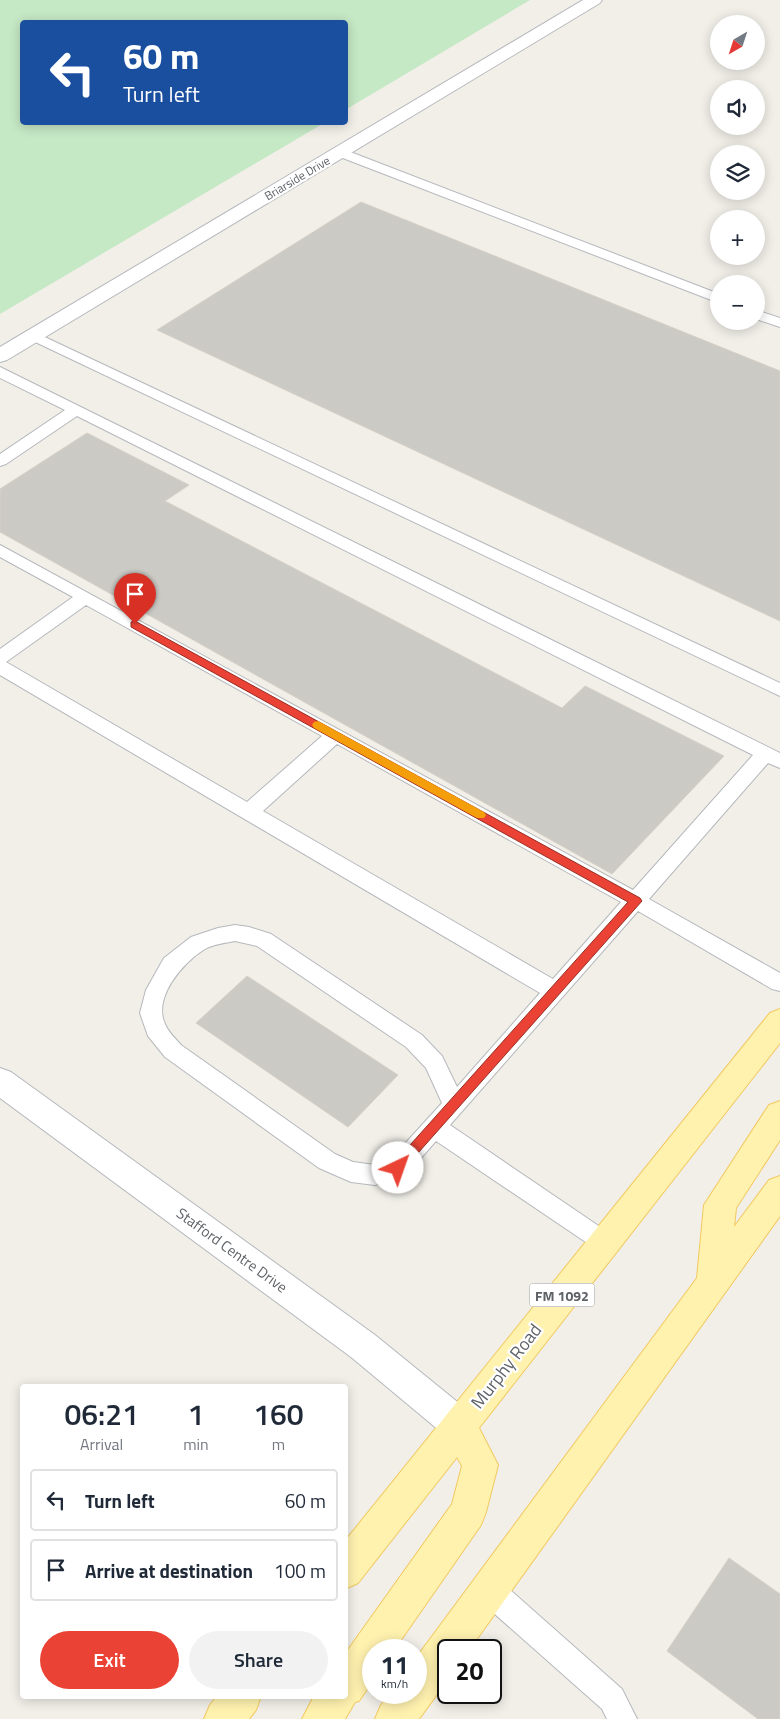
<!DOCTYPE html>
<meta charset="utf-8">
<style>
body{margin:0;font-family:"Titillium Web",sans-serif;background:#f2f2f3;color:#1f2937;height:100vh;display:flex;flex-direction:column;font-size:19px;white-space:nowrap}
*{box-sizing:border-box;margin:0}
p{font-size:16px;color:#747a83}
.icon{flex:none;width:28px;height:28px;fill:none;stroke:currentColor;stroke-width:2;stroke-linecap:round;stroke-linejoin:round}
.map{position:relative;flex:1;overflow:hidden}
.drawer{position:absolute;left:20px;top:1384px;width:328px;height:315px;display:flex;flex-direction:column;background:#fff;border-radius:5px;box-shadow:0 2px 12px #0003}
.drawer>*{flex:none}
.top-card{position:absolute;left:20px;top:20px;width:328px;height:105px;border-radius:5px;box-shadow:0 2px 12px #0003;background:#1a4fa0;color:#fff;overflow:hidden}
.needle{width:32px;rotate:219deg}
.fabs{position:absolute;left:710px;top:15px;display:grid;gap:10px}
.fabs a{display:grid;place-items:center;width:55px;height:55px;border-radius:50%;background:#fff;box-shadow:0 2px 12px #0003;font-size:25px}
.speed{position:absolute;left:362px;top:1639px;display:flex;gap:10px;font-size:25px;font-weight:700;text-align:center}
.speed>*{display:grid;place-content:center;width:65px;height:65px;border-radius:50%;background:#fff;box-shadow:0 2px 12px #0003;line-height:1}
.speed small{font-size:12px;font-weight:400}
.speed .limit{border:2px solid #111;border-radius:8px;background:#fff;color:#111}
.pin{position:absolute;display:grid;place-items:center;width:42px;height:42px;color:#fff;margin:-51px -21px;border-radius:50% 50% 50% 0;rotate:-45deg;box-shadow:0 0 5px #0007}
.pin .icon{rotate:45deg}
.me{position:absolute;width:55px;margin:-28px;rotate:42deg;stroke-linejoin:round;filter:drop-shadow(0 0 4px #0008)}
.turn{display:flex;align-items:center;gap:18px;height:105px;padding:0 20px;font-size:22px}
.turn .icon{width:65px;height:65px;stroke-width:2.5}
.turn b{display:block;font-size:35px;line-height:42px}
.eta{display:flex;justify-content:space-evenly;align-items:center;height:85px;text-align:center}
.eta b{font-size:30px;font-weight:600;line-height:35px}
.action{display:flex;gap:10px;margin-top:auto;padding:10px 20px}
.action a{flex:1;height:58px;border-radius:30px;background:#ea4335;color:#fff;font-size:20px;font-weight:600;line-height:58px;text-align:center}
.action a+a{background:#f2f2f3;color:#1f2937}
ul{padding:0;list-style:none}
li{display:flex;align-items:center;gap:15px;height:62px;margin:0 10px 8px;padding:0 10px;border:2px solid #e0e1e3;border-radius:5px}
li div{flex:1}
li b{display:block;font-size:19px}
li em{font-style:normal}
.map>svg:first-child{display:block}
.green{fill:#c5e8c5}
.building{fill:#cccac5;stroke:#d6d1c6}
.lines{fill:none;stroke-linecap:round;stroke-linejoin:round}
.service-casing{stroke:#b5b8bc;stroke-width:2}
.minor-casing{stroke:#b5b8bc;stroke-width:2}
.primary-casing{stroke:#f2c960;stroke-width:2}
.service{fill:#fff;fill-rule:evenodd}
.minor{fill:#fff;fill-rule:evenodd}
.primary{fill:#fff2af;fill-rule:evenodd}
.route{fill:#ea4335;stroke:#982c22}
.slow{fill:#f59e0b}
.labels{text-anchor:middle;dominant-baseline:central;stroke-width:4.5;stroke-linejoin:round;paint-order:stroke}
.far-street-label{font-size:12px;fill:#5f6368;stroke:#fff}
.shield{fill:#fff;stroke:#8f9295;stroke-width:1}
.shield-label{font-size:14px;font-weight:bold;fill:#5f6368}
.street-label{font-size:15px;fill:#5f6368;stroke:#fff}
.near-street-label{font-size:18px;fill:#5f6368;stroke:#fff}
</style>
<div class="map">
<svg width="780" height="1719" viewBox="0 0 780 1719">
<rect width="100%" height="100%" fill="#f1efe8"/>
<path class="green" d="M 0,0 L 530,0 L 345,110 L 345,22 L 22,22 L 22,122 L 324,123 L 0,314 Z"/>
<path class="building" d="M 361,202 L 780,371 L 780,621 L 157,330 Z
M 87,433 L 189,485 L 165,501 L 562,708 L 585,686 L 724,756 L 612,874 L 0,532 L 0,489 Z
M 247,976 L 398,1075 L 348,1127 L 196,1023 Z
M 729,1558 L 780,1594 L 780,1719 L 758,1719 L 667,1651 Z"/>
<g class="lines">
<g class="service-casing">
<path id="service" d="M 340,148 L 719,294 L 719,303 L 335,155 L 333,152 L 335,149 Z
M 756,310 L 780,318 L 780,327 L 756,319 Z
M 34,332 L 780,683 L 780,696 L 29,339 L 27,336 L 29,333 Z
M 0,367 L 780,753 L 780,768 L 768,763 L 649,899 L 780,973 L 780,991 L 772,989 L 638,911 L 450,1125 L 612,1235 L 616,1242 L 612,1249 L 604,1252 L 596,1249 L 436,1141 L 406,1175 L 375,1185 L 351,1182 L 319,1168 L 165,1057 L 148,1036 L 140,1013 L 146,990 L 164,958 L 191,937 L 218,928 L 235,925 L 249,927 L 271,934 L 422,1035 L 442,1056 L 457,1087 L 540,993 L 0,675 L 0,649 L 73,597 L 0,557 L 0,545 L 633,890 L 753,755 L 77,416 L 6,464 L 0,466 L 0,454 L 65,410 L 0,378 ZM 86,605 L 322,736 L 247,802 L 6,662 ZM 337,744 L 621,902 L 553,979 L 263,811 ZM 235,941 L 257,946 L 406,1047 L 426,1068 L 442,1103 L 390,1160 L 375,1165 L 353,1162 L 335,1154 L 181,1045 C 176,1039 169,1033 166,1026 C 151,999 183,962 205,949 C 214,944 225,943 235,941 Z
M 490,1577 L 500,1581 L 622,1689 L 637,1719 L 607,1719 L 602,1709 L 480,1601 L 476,1591 L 480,1581 Z"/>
</g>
<g class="minor-casing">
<path id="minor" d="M 583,0 L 602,0 L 600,3 L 7,360 L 0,362 L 0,347 Z
M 0,1068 L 11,1072 L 375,1335 L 471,1413 L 477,1425 L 471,1437 L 459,1442 L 447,1437 L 351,1357 L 0,1098 Z"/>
</g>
<g class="primary-casing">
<path id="primary" d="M 780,1009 L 780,1043 L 479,1428 L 498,1465 L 486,1512 L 481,1525 L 394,1650 L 374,1650 L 374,1679 L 359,1701 L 355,1702 L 345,1719 L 302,1719 L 314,1696 L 345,1696 L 345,1654 L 452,1504 L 462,1466 L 457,1457 L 358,1583 L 345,1589 L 345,1541 L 770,1013 Z
M 780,1101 L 780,1140 L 736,1208 L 734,1227 L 769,1180 L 780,1176 L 780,1216 L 469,1650 L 449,1650 L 449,1678 L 419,1719 L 375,1719 L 381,1705 L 391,1692 L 416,1692 L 416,1658 L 697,1278 L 704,1205 L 769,1105 Z
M 217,1696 L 261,1696 L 256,1710 L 249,1719 L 204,1719 L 210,1705 Z"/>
</g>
<use href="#service" class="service"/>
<use href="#minor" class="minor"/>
<use href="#primary" class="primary"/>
</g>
<path class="route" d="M 135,621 L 640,898 L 642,901 L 402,1171 L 398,1173 L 393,1171 L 391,1168 L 393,1164 L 628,902 L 131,627 L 131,622 Z"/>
<path class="slow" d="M 318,721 L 484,812 L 486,815 L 484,818 L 477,818 L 314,728 L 312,725 L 314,722 Z"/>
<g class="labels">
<g class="far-street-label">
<text transform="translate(297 178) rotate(-31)">Briarside Drive</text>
</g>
<rect class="shield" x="529.5" y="1283.5" width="65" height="23" rx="4"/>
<g class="shield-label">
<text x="562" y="1295">FM 1092</text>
</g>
<g class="street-label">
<text transform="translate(232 1250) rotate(36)">Stafford Centre Drive</text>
</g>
<g class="near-street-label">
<text transform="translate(506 1366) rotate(-52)">Murphy Road</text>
</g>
</g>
</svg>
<div class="fabs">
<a><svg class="needle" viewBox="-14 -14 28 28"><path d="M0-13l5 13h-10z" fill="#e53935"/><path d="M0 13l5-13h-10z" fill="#747a83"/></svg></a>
<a><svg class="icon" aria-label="sound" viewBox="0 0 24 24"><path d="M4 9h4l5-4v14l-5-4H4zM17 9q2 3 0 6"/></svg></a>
<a><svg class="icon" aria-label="layers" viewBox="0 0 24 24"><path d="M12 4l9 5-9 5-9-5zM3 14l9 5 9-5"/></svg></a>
<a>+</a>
<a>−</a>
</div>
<div class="speed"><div>11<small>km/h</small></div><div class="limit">20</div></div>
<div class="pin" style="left:135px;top:624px;background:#d93025"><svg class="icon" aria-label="arrive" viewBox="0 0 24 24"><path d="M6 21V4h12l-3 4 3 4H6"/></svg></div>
<svg class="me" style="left:398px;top:1168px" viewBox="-20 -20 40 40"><circle r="19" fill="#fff"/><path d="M0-13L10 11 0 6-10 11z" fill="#ea4335"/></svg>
<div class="top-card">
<div class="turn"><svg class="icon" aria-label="left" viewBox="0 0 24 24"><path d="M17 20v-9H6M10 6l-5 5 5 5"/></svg><div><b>60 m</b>Turn left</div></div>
</div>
<section class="drawer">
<div class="eta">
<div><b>06:21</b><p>Arrival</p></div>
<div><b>1</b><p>min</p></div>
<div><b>160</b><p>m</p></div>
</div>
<ul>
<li><svg class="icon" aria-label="left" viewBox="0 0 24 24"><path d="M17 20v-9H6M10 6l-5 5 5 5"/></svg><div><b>Turn left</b></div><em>60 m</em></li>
<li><svg class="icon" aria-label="arrive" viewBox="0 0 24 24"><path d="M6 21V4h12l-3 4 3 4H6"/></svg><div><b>Arrive at destination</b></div><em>100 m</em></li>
</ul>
<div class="action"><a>Exit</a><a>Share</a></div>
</section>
</div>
